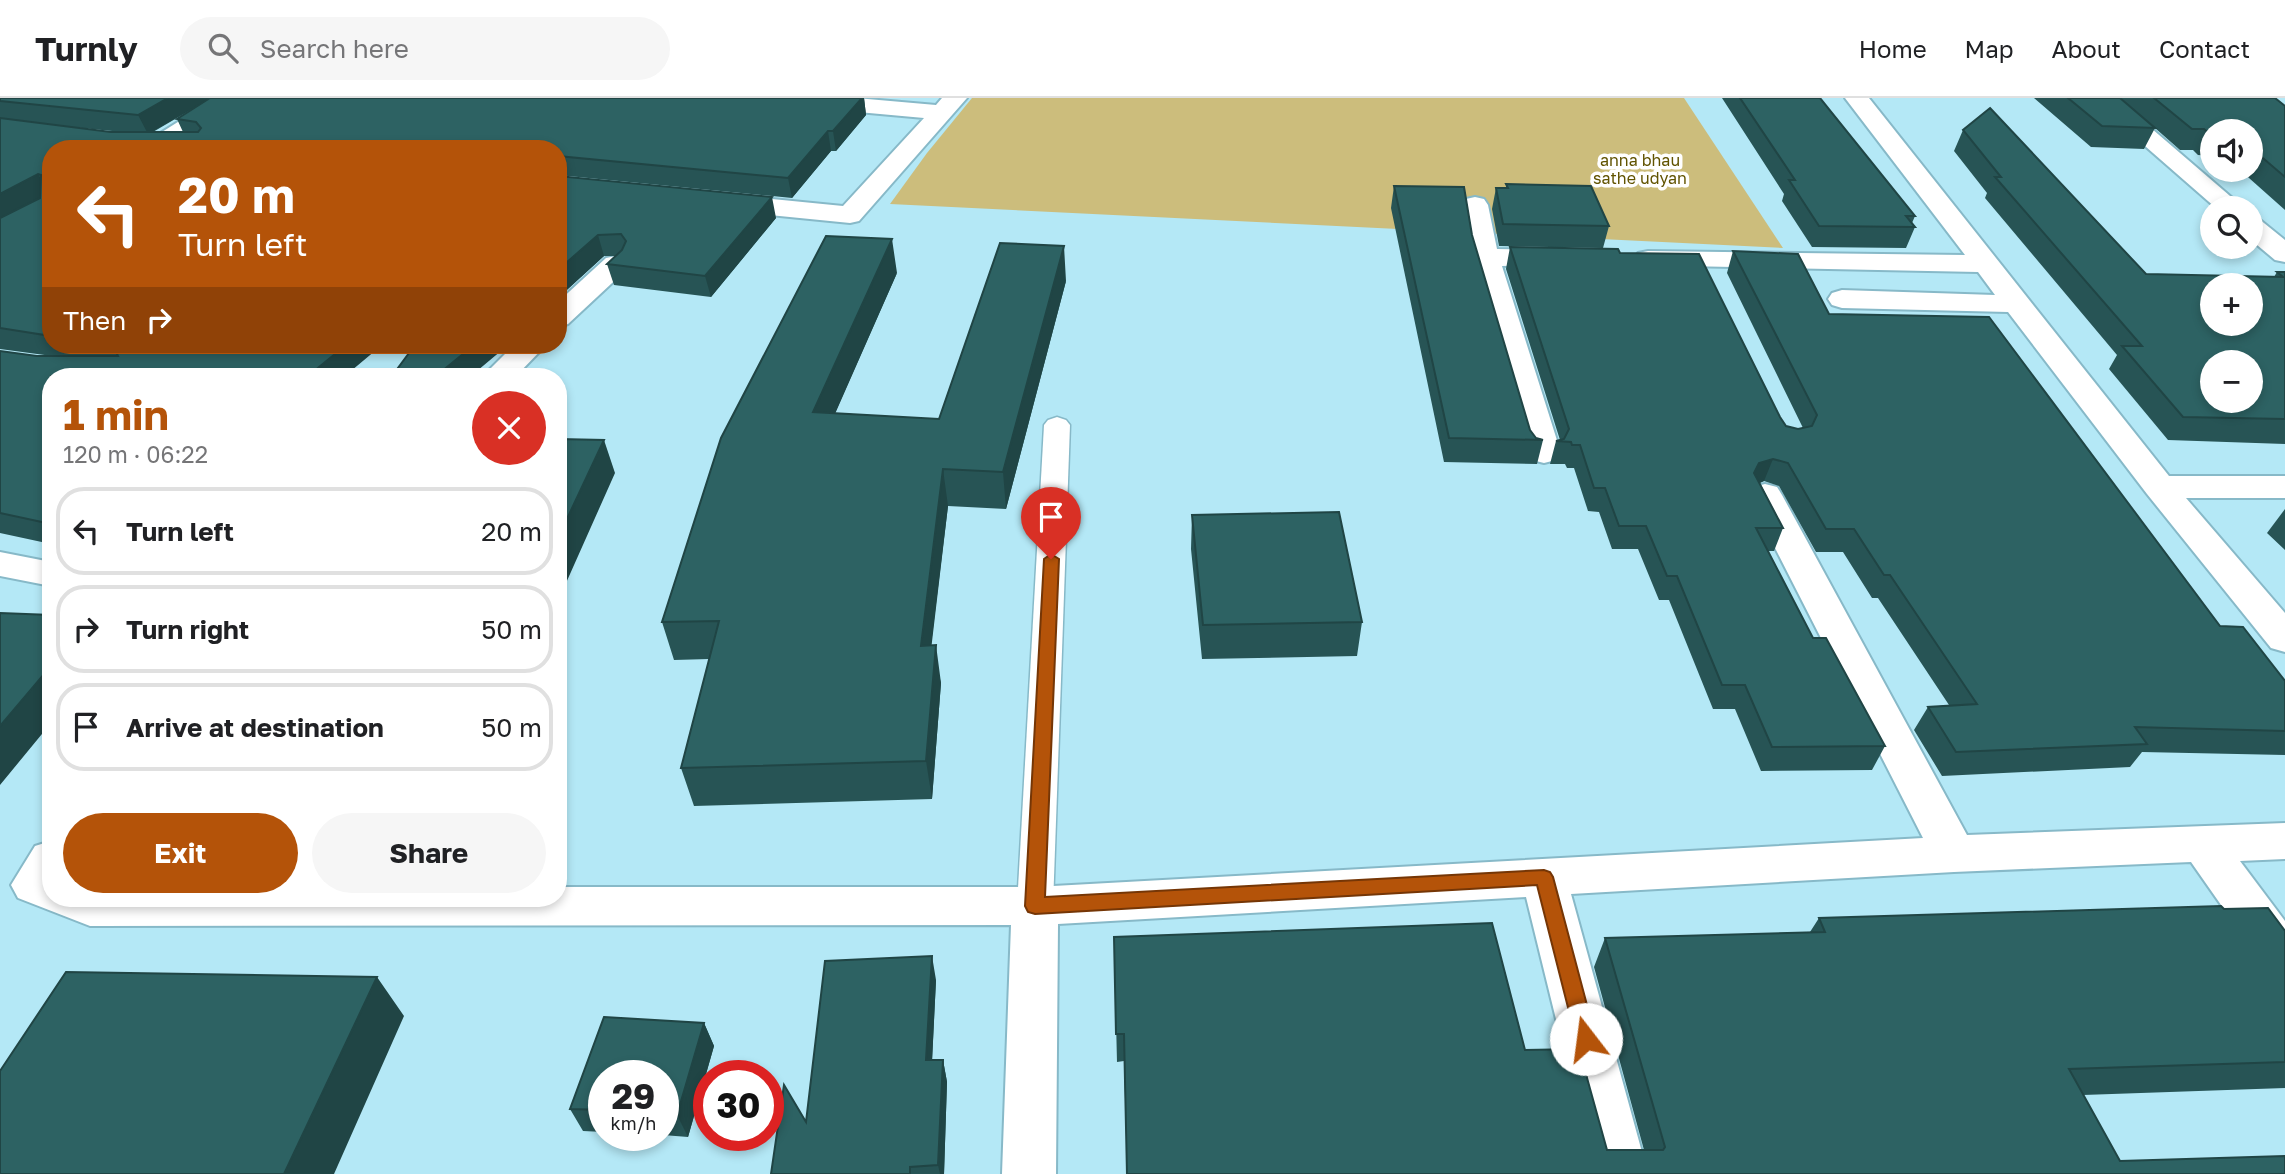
<!DOCTYPE html>
<meta charset="utf-8">
<style>
body{margin:0;font-family:"Golos Text",sans-serif;background:#f6f6f6;color:#202124;height:100vh;display:flex;flex-direction:column;font-size:26px;white-space:nowrap}
*{box-sizing:border-box;margin:0}
p{font-size:23px;color:#757577}
.icon{flex:none;width:38px;height:38px;fill:none;stroke:currentColor;stroke-width:2;stroke-linecap:round;stroke-linejoin:round}
.map{position:relative;flex:1;overflow:hidden}
.details{position:absolute;left:42px;top:270px;width:525px;height:539px;display:flex;flex-direction:column;background:#fff;border-radius:28px;box-shadow:0 4px 10px #0003}
.details>*{flex:none}
.banner{position:absolute;left:42px;top:42px;width:525px;height:214px;border-radius:28px;box-shadow:0 4px 10px #0003;background:#b45309;color:#fff;overflow:hidden}
.tools{position:absolute;left:2200px;top:21px;display:grid;gap:14px}
.tools a{display:grid;place-items:center;width:63px;height:63px;border-radius:50%;background:#fff;box-shadow:0 4px 10px #0003;font-size:35px}
.speed{position:absolute;left:588px;top:962px;display:flex;gap:14px;font-size:35px;font-weight:700;text-align:center}
.speed>*{display:grid;place-content:center;width:91px;height:91px;border-radius:50%;background:#fff;box-shadow:0 4px 10px #0003;line-height:1}
.speed small{font-size:18px;font-weight:400}
.speed .limit{border:10px solid #d22;background:#fff;color:#111}
.pin{position:absolute;display:grid;place-items:center;width:60px;height:60px;color:#fff;margin:-72px -30px;border-radius:50% 50% 50% 0;rotate:-45deg;box-shadow:0 0 7px #0007}
.pin .icon{rotate:45deg}
.me{position:absolute;width:77px;margin:-38px;rotate:345deg;stroke-linejoin:round;filter:drop-shadow(0 0 5px #0008)}
.turn{display:flex;align-items:center;gap:24px;height:147px;padding:0 21px;font-size:32px}
.turn .icon{width:91px;height:91px;stroke-width:2.5}
.turn b{display:block;font-size:49px;line-height:60px}
.then{display:flex;align-items:center;height:66px;padding:0 21px;background:#0003;gap:14px;font-size:26px}
.round{display:grid;place-items:center;flex:none;width:74px;height:74px;border-radius:37px;background:#f6f6f6}
.overview{display:flex;align-items:center;justify-content:space-between;height:119px;padding:0 21px}
h1{font-size:42px;font-weight:700;line-height:52px;color:#b45309}
.button{display:flex;gap:14px;margin-top:auto;padding:14px 21px}
.button a{flex:1;height:80px;border-radius:42px;background:#b45309;color:#fff;font-size:28px;font-weight:700;line-height:80px;text-align:center}
.button a+a{background:#f6f6f6;color:#202124}
ul{padding:0;list-style:none}
li{display:flex;align-items:center;gap:21px;height:88px;margin:0 14px 10px;padding:0 7px;border:4px solid #e0e0e0;border-radius:28px}
li div{flex:1}
li b{display:block;font-size:26px}
li em{font-style:normal}
header{display:flex;align-items:center;gap:42px;box-sizing:border-box;height:98px;padding:0 35px;background:#fff;border-bottom:2px solid #e0e0e0}
header strong{font-size:33px}
nav{display:flex;gap:38px;margin-inline-start:auto;font-size:24px}
.search{width:490px;height:63px;background:#f6f6f6;display:flex;align-items:center;gap:18px;box-sizing:border-box;padding:0 24px;border-radius:38px;color:#757577;font-size:26px}
.map>svg:first-child{display:block}
.green{fill:#ccbd7c}
.lines{fill:none;stroke-linecap:round;stroke-linejoin:round}
.service-casing{stroke:#87b9c8;stroke-width:3}
.minor-casing{stroke:#87b9c8;stroke-width:4}
.service{fill:#fff;fill-rule:evenodd}
.minor{fill:#fff;fill-rule:evenodd}
.wall{fill:#275455;fill-rule:evenodd}
.shaded-wall{fill:#204545}
.building{fill:#2d6263;stroke:#204545;stroke-width:2;fill-rule:evenodd}
.route{fill:#b45309;stroke:#753606;stroke-width:2}
.labels{text-anchor:middle;dominant-baseline:central;stroke-width:7;stroke-linejoin:round;paint-order:stroke}
.far-park-label{font-size:16px;fill:#615300;stroke:#fff}
</style>
<header>
<strong>Turnly</strong>
<div class="search"><svg class="icon" aria-label="search" viewBox="0 0 24 24"><circle cx="10" cy="10" r="6"/><path d="M15 15l6 6"/></svg>Search here</div>
<nav><a>Home</a><a>Map</a><a>About</a><a>Contact</a></nav>
</header>
<div class="map">
<svg width="2285" height="1076" viewBox="0 0 2285 1076">
<rect width="100%" height="100%" fill="#b4e8f6"/>
<path class="green" d="M 972,0 L 1684,0 L 1783,150 L 890,106 L 927,55 Z"/>
<g class="lines">
<g class="service-casing">
<path id="service" d="M 1057,319 L 1066,322 L 1070,327 L 1053,808 L 1048,819 L 1035,823 L 1022,819 L 1017,808 L 1044,327 L 1048,322 Z"/>
</g>
<g class="minor-casing">
<path id="minor" d="M 216,0 L 245,0 L 165,51 L 135,51 Z
M 769,0 L 856,0 L 936,7 L 942,0 L 967,0 L 859,123 L 850,125 L 720,112 L 711,110 L 707,104 L 711,98 L 720,96 L 843,108 L 924,20 L 781,7 L 773,5 Z
M 1845,0 L 1869,0 L 2169,378 L 2285,378 L 2285,400 L 2186,400 L 2285,515 L 2285,554 L 2271,550 L 2147,396 L 2008,214 L 1842,210 L 1832,207 L 1828,201 L 1832,195 L 1842,192 L 1995,197 L 1978,174 L 1638,167 L 1634,161 L 1638,155 L 1648,153 L 1965,157 Z
M 2090,0 L 2116,0 L 2244,110 L 2216,110 Z
M 1475,99 L 1484,101 L 1488,107 L 1497,151 L 1560,152 L 1570,154 L 1574,160 L 1570,166 L 1502,168 L 1561,355 L 1556,362 L 1544,365 L 1532,362 L 1527,355 L 1471,159 L 1462,107 L 1466,101 Z
M 2250,119 L 2259,121 L 2285,142 L 2285,164 L 2275,162 L 2250,141 Z
M 616,158 L 626,160 L 630,166 L 626,172 L 568,226 L 558,229 L 558,204 L 606,160 Z
M 514,247 L 546,247 L 516,278 L 483,278 Z
M 1765,386 L 1777,389 L 1782,397 L 1967,737 L 2285,725 L 2285,761 L 2240,763 L 2285,823 L 2285,881 L 2268,874 L 2191,764 L 1954,774 L 1571,796 L 1648,1076 L 1594,1076 L 1526,799 L 1058,826 L 1056,1076 L 1002,1076 L 1011,827 L 90,828 L 18,800 L 11,787 L 35,748 L 51,743 L 51,800 L 558,800 L 558,789 L 1035,789 L 1923,740 L 1748,397 L 1753,389 Z
M 0,454 L 51,464 L 51,488 L 0,478 Z"/>
</g>
<use href="#service" class="service"/>
<use href="#minor" class="minor"/>
</g>
<path class="wall" d="M 0,0 L 864,0 L 866,17 L 836,53 L 831,53 L 792,100 L 558,77 L 558,51 L 51,51 L 51,247 L 382,247 L 51,278 L 51,446 L 0,435 L 0,253 L 37,258 L 52,258 L 0,251 ZM 199,7 L 177,21 L 183,34 L 153,34 ZM 62,28 L 122,34 L 111,34 Z
M 1722,0 L 1820,0 L 1915,118 L 1912,125 L 1915,129 L 1906,150 L 1812,149 L 1782,103 L 1784,96 Z
M 2034,0 L 2275,0 L 2285,8 L 2285,112 L 2240,72 L 2250,72 L 2250,33 L 2212,33 L 2212,58 L 2198,57 L 2193,52 L 2180,52 L 2155,30 L 2144,51 L 2091,49 Z
M 1963,32 L 2146,176 L 2274,179 L 2277,174 L 2285,174 L 2285,346 L 2168,342 L 2109,271 L 2117,257 L 1985,100 L 1987,95 L 1954,53 Z
M 558,78 L 776,120 L 711,199 L 614,187 L 607,166 L 616,158 L 604,158 L 558,200 Z
M 1506,86 L 1609,128 L 1603,150 L 1499,148 L 1492,111 L 1496,90 L 1506,90 Z
M 1394,88 L 1472,137 L 1530,332 L 1536,340 L 1543,342 L 1537,366 L 1444,364 L 1391,110 Z
M 1510,149 L 1620,155 L 1780,319 L 1786,328 L 1798,331 L 1803,330 L 1727,175 L 1733,153 L 1829,216 L 2220,528 L 2285,583 L 2285,657 L 2142,654 L 2130,669 L 1942,678 L 1914,632 L 1928,609 L 1949,607 L 1878,500 L 1872,500 L 1843,454 L 1816,454 L 1779,388 L 1764,383 L 1760,385 L 1783,430 L 1774,453 L 1768,453 L 1813,540 L 1885,648 L 1872,672 L 1761,673 L 1735,611 L 1713,611 L 1669,502 L 1659,502 L 1638,451 L 1612,451 L 1599,414 L 1588,413 L 1574,370 L 1567,370 L 1565,366 L 1550,366 L 1556,343 L 1560,342 L 1506,171 Z
M 897,175 L 835,315 L 939,321 L 1066,183 L 1006,411 L 948,408 L 931,547 L 941,585 L 932,701 L 694,708 L 681,670 L 709,561 L 674,562 L 662,524 Z
M 2285,411 L 2285,452 L 2267,435 Z
M 1192,417 L 1362,524 L 1357,558 L 1202,561 L 1191,451 Z
M 2224,811 L 2285,833 L 2285,990 L 2083,997 L 2120,1063 L 2285,1076 L 1127,1076 L 1124,963 L 1117,964 L 1114,839 L 1525,952 L 1607,1052 L 1644,1052 L 1594,869 L 1605,840 L 1810,834 L 1819,820 Z
M 936,882 L 932,962 L 943,962 L 947,984 L 944,1076 L 771,1076 L 806,1024 Z
M 604,919 L 704,925 L 714,948 L 688,1039 L 663,1037 L 663,978 L 604,978 L 604,1034 L 583,1033 L 570,1011 Z"/>
<path class="shaded-wall" d="M 168,0 L 211,0 L 148,36 L 138,17 Z
M 862,0 L 864,0 L 866,17 L 836,53 L 833,33 Z
M 828,33 L 831,53 L 792,100 L 788,80 Z
M 38,76 L 50,97 L 0,123 L 0,96 Z
M 772,99 L 776,120 L 711,199 L 705,178 Z
M 598,137 L 604,158 L 558,200 L 558,172 Z
M 892,141 L 897,175 L 820,350 L 813,314 Z
M 1064,148 L 1066,183 L 1006,411 L 1003,374 Z
M 346,247 L 382,247 L 345,278 L 308,278 Z
M 474,247 L 508,247 L 471,278 L 436,278 Z
M 604,342 L 615,375 L 558,503 L 558,440 Z
M 1773,361 L 1764,383 L 1751,388 L 1754,375 L 1759,365 Z
M 943,371 L 948,408 L 927,586 L 921,548 Z
M 936,547 L 941,585 L 932,701 L 926,663 Z
M 51,568 L 51,625 L 0,687 L 0,628 Z
M 932,858 L 936,882 L 931,985 L 926,962 Z
M 377,879 L 404,918 L 334,1076 L 284,1076 Z
M 704,925 L 714,948 L 688,1039 L 677,1017 Z
M 943,962 L 947,984 L 944,1076 L 940,1076 L 938,1067 Z"/>
<path class="building" d="M 0,0 L 168,0 L 138,17 L 0,3 Z
M 210,0 L 862,0 L 833,33 L 828,33 L 788,80 L 558,58 L 558,51 L 51,51 L 51,238 L 0,230 L 0,120 L 40,100 L 41,77 L 38,76 L 0,96 L 0,20 L 111,34 L 198,34 L 201,30 L 196,24 L 177,21 Z
M 1740,0 L 1820,0 L 1915,118 L 1906,118 L 1915,129 L 1819,128 L 1789,82 L 1795,82 Z
M 2068,0 L 2120,0 L 2155,30 L 2102,28 Z
M 2154,0 L 2275,0 L 2285,8 L 2285,79 L 2250,49 L 2250,33 L 2212,33 L 2212,36 L 2210,36 L 2204,31 L 2192,31 Z
M 1990,10 L 2146,176 L 2283,179 L 2277,174 L 2285,174 L 2285,321 L 2183,319 L 2122,248 L 2142,248 L 1995,79 L 2001,79 L 1963,32 ZM 2212,187 L 2250,187 L 2250,226 L 2212,226 ZM 2212,264 L 2250,264 L 2250,303 L 2212,303 Z
M 558,78 L 772,99 L 705,178 L 607,166 L 622,152 L 626,143 L 621,136 L 598,137 L 558,172 Z
M 1506,86 L 1591,88 L 1609,128 L 1503,126 L 1496,90 L 1508,90 Z
M 1394,88 L 1464,89 L 1472,137 L 1530,332 L 1536,340 L 1543,342 L 1449,340 Z
M 826,138 L 892,141 L 813,314 L 939,321 L 1000,145 L 1064,148 L 1003,374 L 943,371 L 921,548 L 936,547 L 926,663 L 681,670 L 719,523 L 662,524 L 721,340 Z
M 1510,149 L 1618,151 L 1620,155 L 1699,156 L 1780,319 L 1786,328 L 1798,331 L 1812,328 L 1817,317 L 1733,153 L 1798,156 L 1829,216 L 1989,219 L 2220,528 L 2243,529 L 2285,583 L 2285,633 L 2135,629 L 2147,646 L 1956,654 L 1928,609 L 1977,606 L 1890,477 L 1884,477 L 1854,431 L 1826,431 L 1788,365 L 1773,361 L 1759,365 L 1754,375 L 1783,430 L 1756,430 L 1813,540 L 1826,540 L 1885,648 L 1772,649 L 1745,587 L 1722,587 L 1677,478 L 1667,478 L 1646,428 L 1619,428 L 1605,390 L 1594,390 L 1580,347 L 1572,347 L 1571,344 L 1556,343 L 1564,341 L 1569,331 Z
M 109,247 L 346,247 L 308,278 L 51,278 L 51,426 L 0,415 L 0,253 L 37,258 L 118,258 L 113,247 Z
M 415,247 L 474,247 L 436,278 L 392,278 Z
M 558,341 L 604,342 L 558,440 Z
M 1339,414 L 1362,524 L 1203,527 L 1192,417 Z
M 0,515 L 51,517 L 51,568 L 0,628 Z
M 2221,808 L 2224,811 L 2268,810 L 2285,833 L 2285,964 L 2069,971 L 2120,1063 L 2285,1058 L 2285,1076 L 1127,1076 L 1124,936 L 1116,936 L 1114,839 L 1492,825 L 1525,952 L 1579,951 L 1607,1052 L 1663,1052 L 1665,1049 L 1605,840 L 1825,834 L 1819,820 Z
M 932,858 L 926,962 L 943,962 L 938,1067 L 910,1069 L 910,1076 L 771,1076 L 784,987 L 806,1024 L 825,863 Z
M 66,874 L 377,879 L 284,1076 L 0,1076 L 0,973 Z
M 604,919 L 704,925 L 677,1017 L 663,1016 L 663,978 L 604,978 L 604,1012 L 570,1011 Z"/>
<path class="route" d="M 1051,456 L 1059,461 L 1045,799 L 1544,772 L 1550,774 L 1553,779 L 1596,941 L 1593,948 L 1586,950 L 1579,948 L 1576,941 L 1537,787 L 1035,816 L 1028,814 L 1025,808 L 1044,461 Z"/>
<g class="labels">
<g class="far-park-label">
<text x="1640" y="62">anna bhau<tspan x="1640" dy="18">sathe udyan</tspan></text>
</g>
</g>
</svg>
<div class="tools">
<a><svg class="icon" aria-label="sound" viewBox="0 0 24 24"><path d="M4 9h4l5-4v14l-5-4H4zM17 9q2 3 0 6"/></svg></a>
<a><svg class="icon" aria-label="search" viewBox="0 0 24 24"><circle cx="10" cy="10" r="6"/><path d="M15 15l6 6"/></svg></a>
<a>+</a>
<a>−</a>
</div>
<div class="speed"><div>29<small>km/h</small></div><div class="limit">30</div></div>
<div class="pin" style="left:1051px;top:461px;background:#d93025"><svg class="icon" aria-label="arrive" viewBox="0 0 24 24"><path d="M6 21V4h12l-3 4 3 4H6"/></svg></div>
<svg class="me" style="left:1586px;top:941px" viewBox="-20 -20 40 40"><circle r="19" fill="#fff"/><path d="M0-13L10 11 0 6-10 11z" fill="#b45309"/></svg>
<div class="banner">
<div class="turn"><svg class="icon" aria-label="left" viewBox="0 0 24 24"><path d="M17 20v-9H6M10 6l-5 5 5 5"/></svg><div><b>20 m</b>Turn left</div></div>
<div class="then">Then<svg class="icon" aria-label="right" viewBox="0 0 24 24"><path d="M7 20v-9h11M14 6l5 5-5 5"/></svg></div>
</div>
<section class="details">
<div class="overview"><div><h1>1 min</h1><p>120 m · 06:22</p></div><a class="round" style="background:#d93025;color:#fff"><svg class="icon" aria-label="close" viewBox="0 0 24 24"><path d="M6 6l12 12M18 6L6 18"/></svg></a></div>
<ul>
<li><svg class="icon" aria-label="left" viewBox="0 0 24 24"><path d="M17 20v-9H6M10 6l-5 5 5 5"/></svg><div><b>Turn left</b></div><em>20 m</em></li>
<li><svg class="icon" aria-label="right" viewBox="0 0 24 24"><path d="M7 20v-9h11M14 6l5 5-5 5"/></svg><div><b>Turn right</b></div><em>50 m</em></li>
<li><svg class="icon" aria-label="arrive" viewBox="0 0 24 24"><path d="M6 21V4h12l-3 4 3 4H6"/></svg><div><b>Arrive at destination</b></div><em>50 m</em></li>
</ul>
<div class="button"><a>Exit</a><a>Share</a></div>
</section>
</div>
